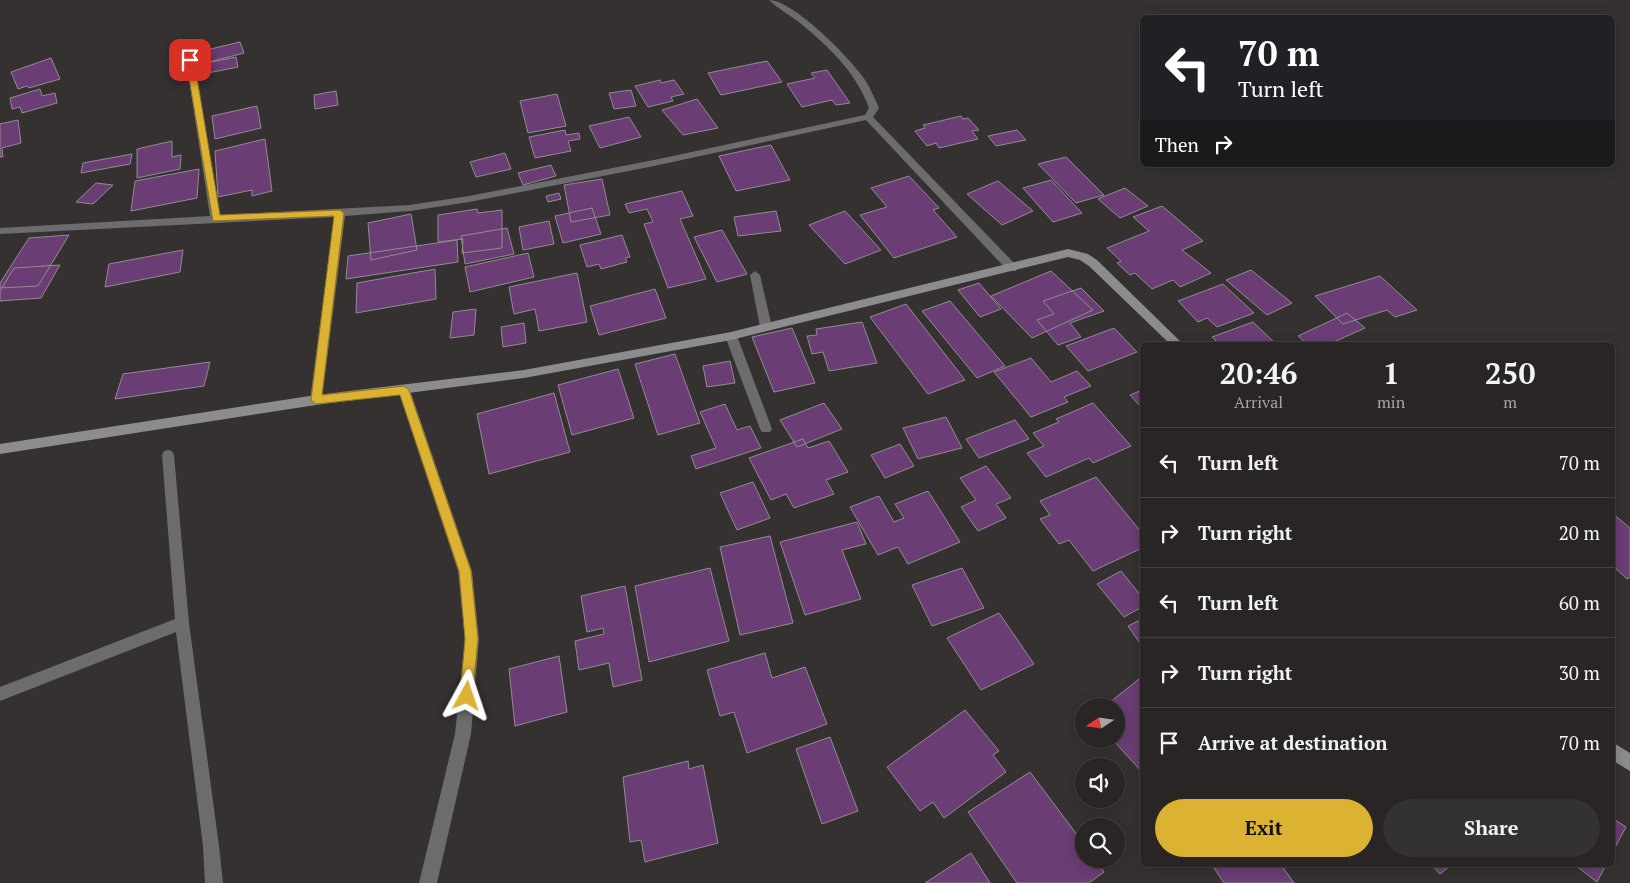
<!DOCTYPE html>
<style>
body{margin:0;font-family:"PT Serif",serif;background:#343131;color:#f1f3f6;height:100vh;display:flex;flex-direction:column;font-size:19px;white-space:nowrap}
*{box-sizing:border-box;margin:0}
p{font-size:16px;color:#a5a5a6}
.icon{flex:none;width:28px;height:28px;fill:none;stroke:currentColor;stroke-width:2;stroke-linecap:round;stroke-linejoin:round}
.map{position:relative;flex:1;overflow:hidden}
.panel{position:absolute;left:1140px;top:342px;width:475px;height:525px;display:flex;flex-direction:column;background:#282524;border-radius:8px;box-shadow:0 2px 12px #0003,0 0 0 1px #444241}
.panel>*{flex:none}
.banner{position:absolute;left:1140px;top:15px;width:475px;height:152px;border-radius:8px;box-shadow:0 2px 12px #0003,0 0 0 1px #444241;background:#202124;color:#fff;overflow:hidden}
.needle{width:32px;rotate:257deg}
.controls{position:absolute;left:1075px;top:698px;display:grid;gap:10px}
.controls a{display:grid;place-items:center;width:50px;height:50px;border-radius:50%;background:#282524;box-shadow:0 2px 12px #0003,0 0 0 1px #444241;font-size:25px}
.pin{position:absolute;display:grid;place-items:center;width:42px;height:42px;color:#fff;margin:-21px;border-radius:10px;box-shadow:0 2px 8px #0006}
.me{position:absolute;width:55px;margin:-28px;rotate:5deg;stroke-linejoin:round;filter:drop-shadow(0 0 4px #0008)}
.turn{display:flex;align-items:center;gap:18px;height:105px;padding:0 15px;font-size:22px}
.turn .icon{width:65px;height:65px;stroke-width:2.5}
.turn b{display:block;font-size:35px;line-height:42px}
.then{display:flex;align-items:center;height:48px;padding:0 15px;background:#0003;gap:10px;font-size:19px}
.eta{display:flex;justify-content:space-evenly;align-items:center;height:85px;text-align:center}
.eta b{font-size:30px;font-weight:600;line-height:35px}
.cta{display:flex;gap:10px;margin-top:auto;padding:10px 15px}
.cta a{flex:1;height:58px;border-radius:30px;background:#dcb233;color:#111;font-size:20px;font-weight:600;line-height:58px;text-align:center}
.cta a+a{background:#343131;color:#f1f3f6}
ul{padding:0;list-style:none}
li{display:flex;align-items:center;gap:15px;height:70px;padding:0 15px;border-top:1px solid #444241}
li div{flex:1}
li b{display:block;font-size:19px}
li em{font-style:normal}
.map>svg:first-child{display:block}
.building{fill:#6a3d74;stroke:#908d91}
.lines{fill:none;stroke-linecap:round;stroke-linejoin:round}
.lane{fill:#6c6c6e;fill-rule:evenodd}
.street{fill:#6c6c6e;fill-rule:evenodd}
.secondary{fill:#8c8c8f;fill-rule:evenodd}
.route{fill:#dcb233;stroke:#8f7421}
</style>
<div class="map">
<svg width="1630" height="883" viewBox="0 0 1630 883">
<rect width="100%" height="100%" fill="#353130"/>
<path class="building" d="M 240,42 L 244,53 L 205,63 L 202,51 Z
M 236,57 L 238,67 L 198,75 L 197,65 Z
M 51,58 L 60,79 L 29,88 L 27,86 L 18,89 L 11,72 Z
M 767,61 L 782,82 L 721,95 L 708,73 Z
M 827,70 L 850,103 L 836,105 L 832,100 L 802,107 L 787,84 L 815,78 L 811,73 Z
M 660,80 L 661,83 L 674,80 L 684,94 L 671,97 L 673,101 L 648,107 L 635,86 Z
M 40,89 L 42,96 L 55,93 L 57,103 L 22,113 L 20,107 L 12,109 L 10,98 Z
M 631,90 L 636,106 L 614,109 L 609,93 Z
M 336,91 L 338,105 L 315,109 L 314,95 Z
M 557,94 L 566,126 L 528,133 L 520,101 Z
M 697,99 L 718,128 L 683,135 L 662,110 Z
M 257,106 L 261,128 L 215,139 L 212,116 Z
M 961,116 L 963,119 L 968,118 L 979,130 L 972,131 L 978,139 L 939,148 L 936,143 L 927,146 L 915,131 L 925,128 L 923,125 Z
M 629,117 L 641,137 L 600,148 L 589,126 Z
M 18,120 L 21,143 L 2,148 L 3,157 L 0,157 L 0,124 Z
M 565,130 L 566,135 L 579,133 L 580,139 L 568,141 L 571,151 L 535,158 L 529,137 Z
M 1017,130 L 1026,140 L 996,146 L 988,136 Z
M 265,139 L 272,191 L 252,196 L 252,190 L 218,197 L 215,151 Z
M 172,141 L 172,157 L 181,155 L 180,169 L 137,178 L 137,149 Z
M 771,145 L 790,180 L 736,191 L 719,156 Z
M 505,153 L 511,169 L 476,177 L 470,162 Z
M 132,154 L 130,164 L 81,173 L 83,163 Z
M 1066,157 L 1104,195 L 1076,203 L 1038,164 Z
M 551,165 L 556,176 L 523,185 L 518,173 Z
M 199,169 L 197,198 L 131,211 L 135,181 Z
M 909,176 L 939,208 L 933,210 L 957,237 L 894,258 L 860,215 L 887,207 L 871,188 Z
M 602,179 L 610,215 L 571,222 L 564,185 Z
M 1051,180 L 1082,213 L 1053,222 L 1023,188 Z
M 998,181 L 1033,211 L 1002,225 L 967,194 Z
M 96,183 L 113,185 L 93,204 L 76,202 Z
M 1125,188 L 1148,206 L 1120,218 L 1098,199 Z
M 682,191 L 693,216 L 680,219 L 706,279 L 668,288 L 644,224 L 653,222 L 647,209 L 629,213 L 625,204 Z
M 559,193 L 561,199 L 548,202 L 546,196 Z
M 1162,206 L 1203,241 L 1182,250 L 1211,273 L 1180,287 L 1173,280 L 1152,289 L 1135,273 L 1130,275 L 1117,263 L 1121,261 L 1107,248 L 1149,231 L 1133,217 Z
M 592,208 L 601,234 L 563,243 L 555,216 Z
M 477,209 L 478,213 L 502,210 L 502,248 L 462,253 L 463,239 L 438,242 L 438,215 Z
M 776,211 L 781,231 L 738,236 L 734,217 Z
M 845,211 L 881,250 L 845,264 L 809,225 Z
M 411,214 L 417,250 L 371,260 L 368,223 Z
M 549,221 L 554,244 L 523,250 L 519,227 Z
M 507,228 L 514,254 L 465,264 L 461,236 Z
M 722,230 L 747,274 L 717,282 L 694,237 Z
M 69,235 L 38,286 L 0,288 L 0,283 L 29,238 Z
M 622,235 L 630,257 L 625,258 L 627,262 L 601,269 L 599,264 L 587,267 L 580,245 Z
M 457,240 L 458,262 L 346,279 L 348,256 Z
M 183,250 L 180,272 L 105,287 L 109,264 Z
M 528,253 L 534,277 L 470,292 L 465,267 Z
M 60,265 L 41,298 L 0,301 L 0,291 L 14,268 Z
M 435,269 L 436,299 L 356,313 L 357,283 Z
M 1251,270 L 1292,303 L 1267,315 L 1226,280 Z
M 1051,271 L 1093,310 L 1032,338 L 991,296 Z
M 577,273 L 587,322 L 539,331 L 535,309 L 514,314 L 509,287 Z
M 1380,276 L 1417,310 L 1395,317 L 1387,310 L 1343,324 L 1315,296 Z
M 979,283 L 1001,309 L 980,317 L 958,290 Z
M 1223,284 L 1254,313 L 1217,327 L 1207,318 L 1198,322 L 1178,301 Z
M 1081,288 L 1104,311 L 1070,323 L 1081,337 L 1058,345 L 1037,320 L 1054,314 L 1043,301 Z
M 655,289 L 666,318 L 599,335 L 590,306 Z
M 950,301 L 1005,366 L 977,378 L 922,311 Z
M 906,304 L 965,380 L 928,394 L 870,317 Z
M 476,309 L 474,335 L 450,338 L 453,312 Z
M 1347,313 L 1365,328 L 1327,345 L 1308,345 L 1298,336 Z
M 862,322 L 877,363 L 829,371 L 823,352 L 812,354 L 807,336 L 817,335 L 816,329 Z
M 1253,322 L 1277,345 L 1220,345 L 1212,337 Z
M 524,323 L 526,343 L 503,347 L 501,327 Z
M 792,328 L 815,383 L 774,392 L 752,337 Z
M 1114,328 L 1137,352 L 1088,371 L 1066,346 Z
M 675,354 L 700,423 L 658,435 L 635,364 Z
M 1031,358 L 1051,382 L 1077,371 L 1091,386 L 1064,397 L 1068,402 L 1031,417 L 994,372 Z
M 730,361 L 735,383 L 707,387 L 703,366 Z
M 210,362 L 204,386 L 115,399 L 123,374 Z
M 618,369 L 634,418 L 572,435 L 558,385 Z
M 1142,390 L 1142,408 L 1130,395 Z
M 554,393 L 570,452 L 489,474 L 477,414 Z
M 824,403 L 842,429 L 797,447 L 780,420 Z
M 1093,403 L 1131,446 L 1093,463 L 1089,458 L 1046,477 L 1027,453 L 1044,446 L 1033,433 L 1059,422 L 1056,419 Z
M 725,404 L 737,430 L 750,426 L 761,448 L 696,469 L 691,456 L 716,448 L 700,412 Z
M 946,417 L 962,448 L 918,459 L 903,428 Z
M 1015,420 L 1029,439 L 979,458 L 966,439 Z
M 803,439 L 808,448 L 829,441 L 848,472 L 826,480 L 834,494 L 794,508 L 786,494 L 771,500 L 749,458 Z
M 900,444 L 914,466 L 885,478 L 871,455 Z
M 986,466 L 1011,498 L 996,504 L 1006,518 L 978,531 L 961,507 L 976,500 L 960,478 Z
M 1096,477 L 1142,533 L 1142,548 L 1093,571 L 1069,540 L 1059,544 L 1040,519 L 1050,515 L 1040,501 Z
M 753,482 L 770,518 L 737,530 L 720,493 Z
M 928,491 L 960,542 L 908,564 L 898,547 L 878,555 L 850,507 L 879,496 L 894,522 L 904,518 L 895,504 Z
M 1612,513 L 1630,528 L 1630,577 L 1627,579 L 1612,565 Z
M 857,522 L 866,544 L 842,550 L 861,599 L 805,615 L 780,542 Z
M 770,536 L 793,623 L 740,635 L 720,547 Z
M 710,568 L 729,641 L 649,662 L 635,586 Z
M 962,568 L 984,608 L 932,626 L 912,585 Z
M 1121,571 L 1142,597 L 1142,607 L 1124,617 L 1097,584 Z
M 625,586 L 642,680 L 613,687 L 609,663 L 579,670 L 575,641 L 604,634 L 603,628 L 587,632 L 581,596 Z
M 999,613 L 1034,664 L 981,690 L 947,638 Z
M 1142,619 L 1142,646 L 1128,626 Z
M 765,653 L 772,678 L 805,667 L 827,724 L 747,753 L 734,712 L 720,716 L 707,670 Z
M 559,656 L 567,712 L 515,726 L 509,669 Z
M 1139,679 L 1142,682 L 1142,772 L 1112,739 L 1116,739 L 1116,731 L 1126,722 L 1116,712 L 1116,706 L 1111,706 L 1109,703 Z
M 965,710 L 999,751 L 993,755 L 1006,772 L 944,818 L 933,802 L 920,811 L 887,767 Z
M 830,737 L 858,811 L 822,824 L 796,749 Z
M 688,761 L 689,769 L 703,765 L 718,843 L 645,862 L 641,840 L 630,842 L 623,777 Z
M 1030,772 L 1084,844 L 1084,859 L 1094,859 L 1104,872 L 1089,883 L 1017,883 L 968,812 Z
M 1612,818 L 1626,827 L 1612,853 Z
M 971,853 L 990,883 L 925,883 Z
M 1212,865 L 1281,865 L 1294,883 L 1224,883 Z
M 1432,865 L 1451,865 L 1440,874 Z
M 1575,865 L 1606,865 L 1597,882 Z"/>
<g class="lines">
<path class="lane" d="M 755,271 L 760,275 L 772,327 L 766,331 L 760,327 L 750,275 Z"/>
<path class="street" d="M 769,0 C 793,0 849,57 863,77 C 870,87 874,97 879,108 L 873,117 L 1016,265 L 1017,268 L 1016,271 L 1008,271 L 866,120 L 654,166 L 469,202 L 410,211 L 345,216 L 322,400 L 320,403 L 312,403 L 310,400 L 334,217 L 0,234 L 0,228 L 210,216 L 186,60 L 190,57 L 194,60 L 220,215 L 410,205 L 469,196 L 654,160 L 865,115 L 869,108 C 856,72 829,47 800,23 C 790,15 778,9 769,0 Z
M 731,332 L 737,336 L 772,429 L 770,432 L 762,432 L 760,429 L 725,336 Z
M 404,385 L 410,390 L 472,571 L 479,639 L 471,734 L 437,883 L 419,883 L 455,734 L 465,639 L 458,571 L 398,390 Z
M 168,450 L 172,451 L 174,455 L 189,623 L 219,846 L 223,883 L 205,883 L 203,846 L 176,632 L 0,701 L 0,687 L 175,619 L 162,455 L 164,451 Z"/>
<path class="secondary" d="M 1068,249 L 1088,254 L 1097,260 L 1184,345 L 1171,345 L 1089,266 L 1080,260 L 1068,257 L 731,340 L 524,378 L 316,405 L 0,454 L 0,444 L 316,395 L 524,370 L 731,332 Z
M 1612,742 L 1630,753 L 1630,771 L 1612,760 Z"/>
</g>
<path class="route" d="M 190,58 L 194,60 L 220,215 L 340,210 L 344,213 L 322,395 L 404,386 L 409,390 L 471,571 L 478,639 L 472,700 L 467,702 L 462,700 L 460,696 L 465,639 L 459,571 L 400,395 L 316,404 L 311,400 L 334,216 L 213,221 L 186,60 Z"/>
</svg>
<div class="controls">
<a><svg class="needle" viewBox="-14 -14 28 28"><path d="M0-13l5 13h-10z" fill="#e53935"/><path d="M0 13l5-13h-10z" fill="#a5a5a6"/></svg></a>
<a><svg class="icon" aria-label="sound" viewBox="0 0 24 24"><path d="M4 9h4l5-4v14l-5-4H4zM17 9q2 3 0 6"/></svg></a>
<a><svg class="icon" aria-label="search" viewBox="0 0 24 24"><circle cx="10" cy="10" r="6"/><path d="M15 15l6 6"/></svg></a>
</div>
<div class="pin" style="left:190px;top:60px;background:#d93025"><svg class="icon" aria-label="arrive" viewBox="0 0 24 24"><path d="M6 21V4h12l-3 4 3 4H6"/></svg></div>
<svg class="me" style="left:467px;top:696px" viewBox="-20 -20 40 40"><path d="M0-17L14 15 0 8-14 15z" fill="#dcb233" stroke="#fff" stroke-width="4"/></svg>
<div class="banner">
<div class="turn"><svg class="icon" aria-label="left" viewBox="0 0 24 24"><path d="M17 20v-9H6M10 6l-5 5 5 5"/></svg><div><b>70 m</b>Turn left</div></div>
<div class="then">Then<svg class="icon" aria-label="right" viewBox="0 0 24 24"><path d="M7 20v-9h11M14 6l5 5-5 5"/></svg></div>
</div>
<section class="panel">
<div class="eta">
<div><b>20:46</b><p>Arrival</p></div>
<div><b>1</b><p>min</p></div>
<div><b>250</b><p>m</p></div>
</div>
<ul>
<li><svg class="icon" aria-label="left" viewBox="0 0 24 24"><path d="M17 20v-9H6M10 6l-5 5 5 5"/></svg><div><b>Turn left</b></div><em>70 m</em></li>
<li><svg class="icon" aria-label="right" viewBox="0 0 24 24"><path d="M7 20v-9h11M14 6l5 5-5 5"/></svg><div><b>Turn right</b></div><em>20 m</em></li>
<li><svg class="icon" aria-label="left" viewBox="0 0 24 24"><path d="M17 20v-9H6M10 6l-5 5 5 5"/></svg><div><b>Turn left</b></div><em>60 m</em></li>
<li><svg class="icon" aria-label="right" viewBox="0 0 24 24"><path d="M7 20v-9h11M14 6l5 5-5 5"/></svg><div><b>Turn right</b></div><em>30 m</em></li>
<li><svg class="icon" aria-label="arrive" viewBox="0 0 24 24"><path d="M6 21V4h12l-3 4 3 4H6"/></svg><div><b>Arrive at destination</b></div><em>70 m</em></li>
</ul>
<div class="cta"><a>Exit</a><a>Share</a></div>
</section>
</div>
